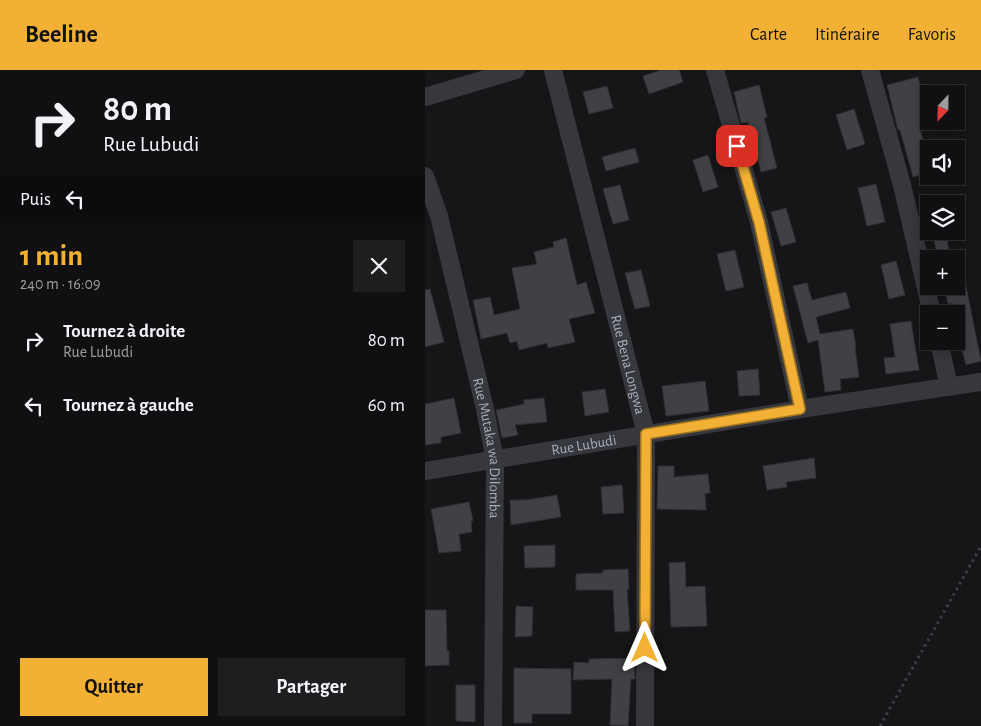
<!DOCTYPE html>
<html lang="fr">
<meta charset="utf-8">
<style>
body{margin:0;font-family:"Alegreya Sans",sans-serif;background:#1e1e20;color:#f1f3f6;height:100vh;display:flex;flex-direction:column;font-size:19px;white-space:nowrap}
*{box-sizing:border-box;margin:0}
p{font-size:16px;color:#9c9d9f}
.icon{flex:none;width:28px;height:28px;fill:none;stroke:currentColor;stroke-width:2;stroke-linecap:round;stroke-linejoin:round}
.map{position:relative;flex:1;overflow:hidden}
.panel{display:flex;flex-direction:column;background:#101012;width:425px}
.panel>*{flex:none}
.top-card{background:#101012;color:#f1f3f6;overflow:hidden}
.needle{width:32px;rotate:202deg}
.tools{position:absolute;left:495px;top:15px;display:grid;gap:10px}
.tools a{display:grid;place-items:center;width:45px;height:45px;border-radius:0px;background:#101012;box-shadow:0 2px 12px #0003,0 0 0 1px #303032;font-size:25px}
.pin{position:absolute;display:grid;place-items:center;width:42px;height:42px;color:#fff;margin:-21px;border-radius:10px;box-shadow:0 2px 8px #0006}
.me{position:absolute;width:55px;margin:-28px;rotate:0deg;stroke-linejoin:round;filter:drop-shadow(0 0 4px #0008)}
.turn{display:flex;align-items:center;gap:18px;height:105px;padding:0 20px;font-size:22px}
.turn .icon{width:65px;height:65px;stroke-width:2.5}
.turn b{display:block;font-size:35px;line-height:42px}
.then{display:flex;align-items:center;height:48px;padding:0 20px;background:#0003;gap:10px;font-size:19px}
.round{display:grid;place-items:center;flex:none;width:52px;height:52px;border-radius:0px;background:#1e1e20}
.headline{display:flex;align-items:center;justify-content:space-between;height:85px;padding:0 20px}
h1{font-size:30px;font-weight:700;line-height:38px;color:#f2b134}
.button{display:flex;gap:10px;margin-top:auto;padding:10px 20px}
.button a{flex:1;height:58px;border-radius:0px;background:#f2b134;color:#111;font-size:20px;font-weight:700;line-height:58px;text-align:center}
.button a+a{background:#1e1e20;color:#f1f3f6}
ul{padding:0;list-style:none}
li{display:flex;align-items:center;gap:15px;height:65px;padding:0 20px}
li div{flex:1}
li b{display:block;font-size:19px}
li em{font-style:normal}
header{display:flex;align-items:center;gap:30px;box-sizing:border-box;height:70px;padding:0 25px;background:#f2b134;color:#111}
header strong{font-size:24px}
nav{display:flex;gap:28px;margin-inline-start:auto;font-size:18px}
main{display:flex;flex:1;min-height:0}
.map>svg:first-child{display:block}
.building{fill:#404145;stroke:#303034}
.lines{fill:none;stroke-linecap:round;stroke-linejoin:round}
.path{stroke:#3d3f44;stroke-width:3;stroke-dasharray:2.5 4;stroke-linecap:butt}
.minor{stroke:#37383d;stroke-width:18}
.route-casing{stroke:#9d7322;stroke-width:12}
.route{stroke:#f2b134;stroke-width:9}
.labels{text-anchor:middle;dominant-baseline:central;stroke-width:5;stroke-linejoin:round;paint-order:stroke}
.street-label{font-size:15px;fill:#a8adb8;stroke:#111113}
</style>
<header>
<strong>Beeline</strong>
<nav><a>Carte</a><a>Itinéraire</a><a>Favoris</a></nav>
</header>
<main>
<section class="panel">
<div class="top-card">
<div class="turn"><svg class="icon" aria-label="right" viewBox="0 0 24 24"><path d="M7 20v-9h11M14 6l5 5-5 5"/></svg><div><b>80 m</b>Rue Lubudi</div></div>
<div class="then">Puis<svg class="icon" aria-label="left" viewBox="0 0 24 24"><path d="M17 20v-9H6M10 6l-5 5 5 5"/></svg></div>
</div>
<div class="headline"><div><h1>1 min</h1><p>240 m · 16:09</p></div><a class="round"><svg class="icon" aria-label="close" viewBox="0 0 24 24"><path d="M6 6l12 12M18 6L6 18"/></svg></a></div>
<ul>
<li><svg class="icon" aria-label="right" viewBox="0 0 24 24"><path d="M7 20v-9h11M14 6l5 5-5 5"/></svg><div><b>Tournez à droite</b><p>Rue Lubudi</p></div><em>80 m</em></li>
<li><svg class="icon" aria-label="left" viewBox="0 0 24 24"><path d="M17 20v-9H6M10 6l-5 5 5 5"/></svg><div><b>Tournez à gauche</b></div><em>60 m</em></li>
</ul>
<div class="button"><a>Quitter</a><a>Partager</a></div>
</section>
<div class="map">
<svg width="556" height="656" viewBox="0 0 556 656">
<rect width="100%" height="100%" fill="#161618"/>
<path class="building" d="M 236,0 L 254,0 L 258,12 L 224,24 L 218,6 Z
M 493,7 L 504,53 L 494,56 L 504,91 L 504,103 L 488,107 L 475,60 L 473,60 L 462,15 Z
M 334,15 L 342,47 L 339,48 L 352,98 L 336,102 L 323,52 L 316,53 L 309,22 Z
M 182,16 L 188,38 L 164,44 L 158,22 Z
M 429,39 L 440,74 L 422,80 L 411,45 Z
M 210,78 L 214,92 L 181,101 L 177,87 Z
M 283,85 L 293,117 L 278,122 L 268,90 Z
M 451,114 L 460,152 L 442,156 L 433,118 Z
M 195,115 L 204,150 L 188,154 L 178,119 Z
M 361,138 L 371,172 L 356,176 L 346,142 Z
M 506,161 L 520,161 L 526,189 L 514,189 Z
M 141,168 L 152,215 L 161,212 L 170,243 L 144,249 L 150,272 L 123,278 L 122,273 L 94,280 L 92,271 L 85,273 L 82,263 L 56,269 L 48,230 L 65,227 L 69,245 L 95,239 L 87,198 L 112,194 L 109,182 L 129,177 L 128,172 Z
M 310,180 L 319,217 L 301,221 L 292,184 Z
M 471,191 L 480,225 L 464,229 L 456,195 Z
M 216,200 L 225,236 L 210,239 L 200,203 Z
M 382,213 L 387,230 L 421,222 L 425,238 L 391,247 L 395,264 L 428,259 L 431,277 L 430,278 L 434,307 L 415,309 L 416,320 L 400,322 L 393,270 L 383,273 L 368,216 Z
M 519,216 L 541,216 L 556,291 L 541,295 L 531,256 L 531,244 L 528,244 L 526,233 L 523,234 Z
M 5,219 L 19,272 L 0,277 L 0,220 Z
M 486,251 L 494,300 L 461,304 L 459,288 L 470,287 L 465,254 Z
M 333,299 L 335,325 L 314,326 L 312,301 Z
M 280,311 L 284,341 L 241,346 L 237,316 Z
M 180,319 L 184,342 L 160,346 L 157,322 Z
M 29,328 L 36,363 L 16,367 L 16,373 L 0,375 L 0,334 Z
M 119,328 L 122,352 L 90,355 L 93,365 L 77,368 L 71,340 L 99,334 L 99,330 Z
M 389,388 L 391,408 L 361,412 L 362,417 L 342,420 L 338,396 Z
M 233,396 L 249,396 L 249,407 L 283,404 L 285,423 L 280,424 L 281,440 L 232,439 Z
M 197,415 L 199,443 L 178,444 L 176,417 Z
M 132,425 L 136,447 L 86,455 L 85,430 L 101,430 Z
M 44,432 L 48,451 L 46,451 L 47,462 L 34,464 L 36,481 L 14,483 L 6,439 Z
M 130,475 L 130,497 L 100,498 L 99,476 Z
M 260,492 L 261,517 L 280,516 L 282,556 L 246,557 L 244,493 Z
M 203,499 L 204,519 L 202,520 L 205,561 L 190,562 L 188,520 L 151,520 L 151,504 L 178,503 L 178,500 Z
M 91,536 L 108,537 L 107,566 L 90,567 Z
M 0,540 L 21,540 L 22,581 L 24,581 L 24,595 L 0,596 Z
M 209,588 L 210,609 L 206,609 L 203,656 L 185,655 L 187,609 L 148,610 L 149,592 L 164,593 L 164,589 Z
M 89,598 L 146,599 L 146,644 L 107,644 L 107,653 L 89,653 Z
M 31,615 L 50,615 L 50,652 L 31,651 Z"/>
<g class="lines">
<path class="path" d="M 455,656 L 556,476"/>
<g class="minor">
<path id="s1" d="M 128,0 L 221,364 L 220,656"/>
<path d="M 290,0 L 334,152 L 375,339"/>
<path d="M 445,0 L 477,115 L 507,244"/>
<path d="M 0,27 L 91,0"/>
<path id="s2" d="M 0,106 L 14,146 L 60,339 L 70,390 L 68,656"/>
<path d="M 514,271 L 524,317"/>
<path id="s3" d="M 0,401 L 375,339 L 556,312"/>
</g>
</g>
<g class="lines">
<g class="route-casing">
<path id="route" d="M 220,578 L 221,364 L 375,339 L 334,152 L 312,76"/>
</g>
<use href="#route" class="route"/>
</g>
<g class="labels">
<g class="street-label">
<text stroke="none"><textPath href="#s1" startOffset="304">Rue Bena Longwa</textPath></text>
<text stroke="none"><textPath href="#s3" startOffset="161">Rue Lubudi</textPath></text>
<text stroke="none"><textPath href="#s2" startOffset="280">Rue Mutaka wa Dilomba</textPath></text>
</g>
</g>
</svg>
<div class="tools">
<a><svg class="needle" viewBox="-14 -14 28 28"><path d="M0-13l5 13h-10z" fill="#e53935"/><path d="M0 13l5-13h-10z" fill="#9c9d9f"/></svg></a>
<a><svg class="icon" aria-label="sound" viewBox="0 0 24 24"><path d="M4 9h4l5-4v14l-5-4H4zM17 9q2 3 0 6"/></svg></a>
<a><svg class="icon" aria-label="layers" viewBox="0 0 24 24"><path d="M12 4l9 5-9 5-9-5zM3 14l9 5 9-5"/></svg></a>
<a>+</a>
<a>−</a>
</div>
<div class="pin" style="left:312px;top:76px;background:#d93025"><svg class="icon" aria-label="arrive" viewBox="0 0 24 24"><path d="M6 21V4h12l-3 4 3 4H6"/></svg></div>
<svg class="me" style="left:220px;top:578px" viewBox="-20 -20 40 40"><path d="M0-17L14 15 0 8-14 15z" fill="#f2b134" stroke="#fff" stroke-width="4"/></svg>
</div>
</main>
